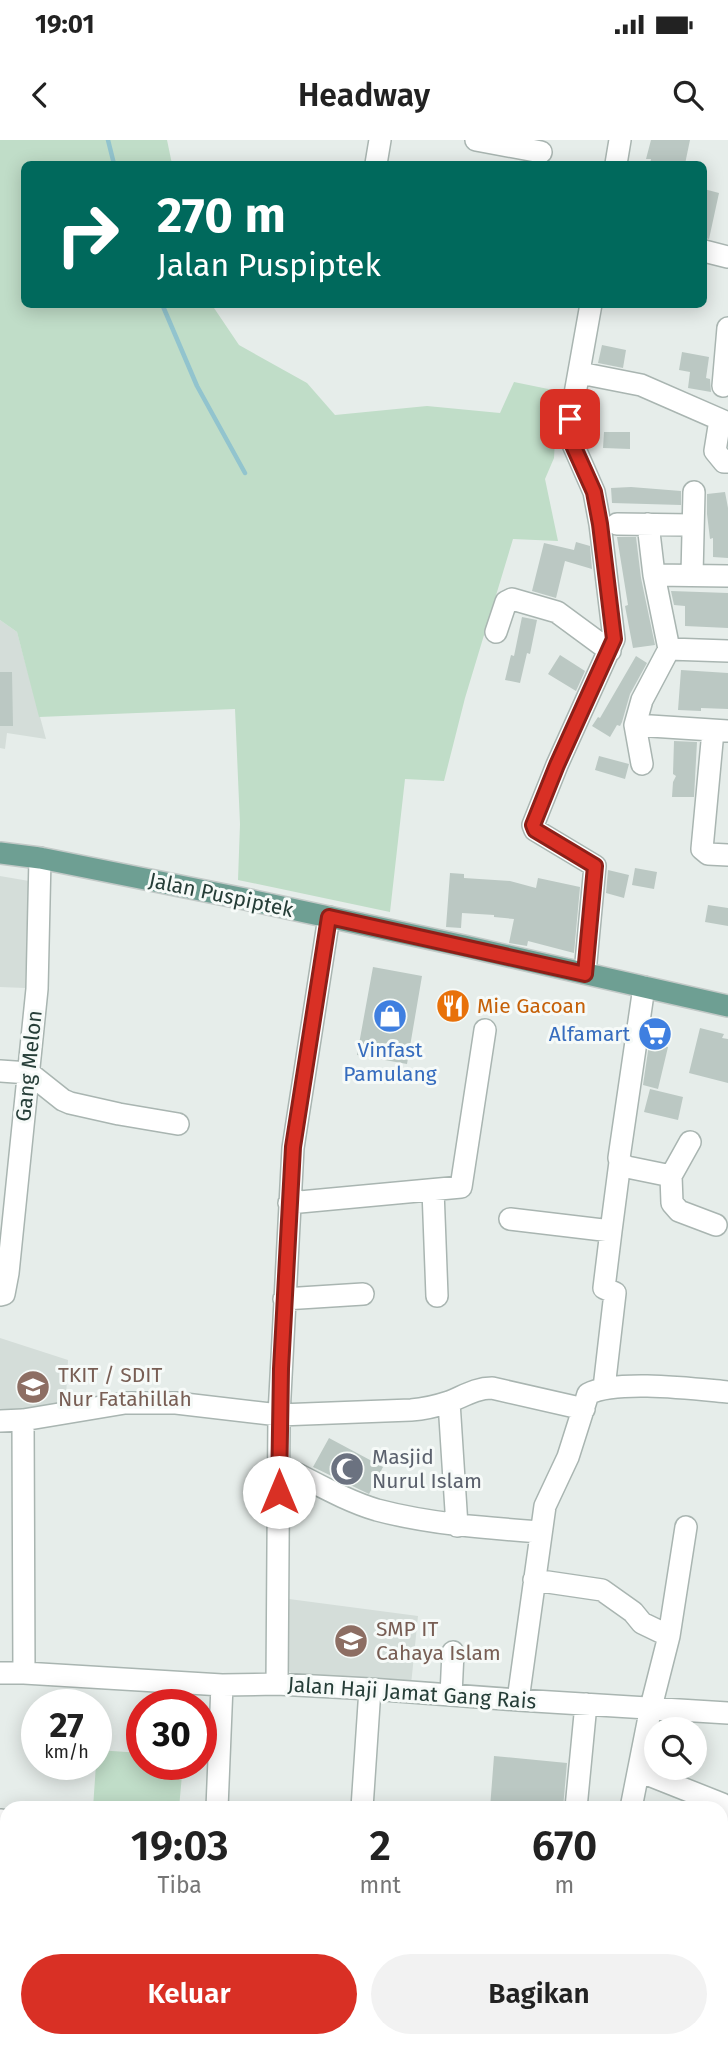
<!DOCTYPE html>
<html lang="id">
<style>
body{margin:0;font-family:"Fira Sans",sans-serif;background:#f2f2f2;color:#222;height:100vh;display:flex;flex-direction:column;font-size:26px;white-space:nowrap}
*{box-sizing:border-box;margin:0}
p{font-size:23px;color:#767676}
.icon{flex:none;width:38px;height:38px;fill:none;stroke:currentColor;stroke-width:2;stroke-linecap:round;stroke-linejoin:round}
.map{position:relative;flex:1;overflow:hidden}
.panel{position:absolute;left:0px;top:1661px;width:728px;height:247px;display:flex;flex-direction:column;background:#fff;border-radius:21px 21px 0 0;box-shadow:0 4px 18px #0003}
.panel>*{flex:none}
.banner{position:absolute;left:21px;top:21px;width:686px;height:147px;border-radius:10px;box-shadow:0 4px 18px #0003;background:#00695c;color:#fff;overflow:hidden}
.controls{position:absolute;left:644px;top:1577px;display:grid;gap:14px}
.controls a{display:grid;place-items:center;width:63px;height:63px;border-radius:50%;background:#fff;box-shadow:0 4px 18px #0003;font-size:35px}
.speed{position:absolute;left:21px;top:1549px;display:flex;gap:14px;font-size:35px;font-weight:700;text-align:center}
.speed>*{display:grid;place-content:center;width:91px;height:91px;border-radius:50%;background:#fff;box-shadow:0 4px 18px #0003;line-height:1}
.speed small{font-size:18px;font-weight:400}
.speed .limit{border:10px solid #d22;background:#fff;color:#111}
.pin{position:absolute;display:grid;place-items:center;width:60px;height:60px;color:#fff;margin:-30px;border-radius:14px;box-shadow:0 4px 10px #0006}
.me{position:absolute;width:77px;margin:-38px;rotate:0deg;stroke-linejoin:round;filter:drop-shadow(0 0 5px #0008)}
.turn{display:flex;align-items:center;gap:24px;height:147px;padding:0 21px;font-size:32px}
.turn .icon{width:91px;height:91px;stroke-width:2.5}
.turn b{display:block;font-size:49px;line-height:60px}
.eta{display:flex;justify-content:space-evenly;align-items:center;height:119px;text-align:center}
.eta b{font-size:42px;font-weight:600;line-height:49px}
.button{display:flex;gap:14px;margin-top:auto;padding:14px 21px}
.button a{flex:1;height:80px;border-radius:42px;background:#d93025;color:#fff;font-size:28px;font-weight:600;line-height:80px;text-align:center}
.button a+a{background:#f2f2f2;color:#222}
.status{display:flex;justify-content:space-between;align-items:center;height:49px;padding:0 35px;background:#fff;direction:ltr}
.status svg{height:19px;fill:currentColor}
header{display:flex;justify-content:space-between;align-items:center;height:91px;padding:0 21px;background:#fff;font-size:32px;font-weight:600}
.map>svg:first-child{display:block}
.built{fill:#d4ddd9}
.green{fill:#c0ddc8}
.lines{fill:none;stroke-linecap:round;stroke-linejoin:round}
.stream{stroke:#92c4ce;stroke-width:4.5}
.building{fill:#bbc8c3}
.minor-casing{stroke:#a9b5b1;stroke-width:24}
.major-casing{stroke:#c2c9c7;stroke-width:24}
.minor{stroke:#fff;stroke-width:21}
.major{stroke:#6e9f93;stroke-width:21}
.route-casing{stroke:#8d1f18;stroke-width:18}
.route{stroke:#d93025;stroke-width:12}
.labels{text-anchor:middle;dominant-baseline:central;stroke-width:6;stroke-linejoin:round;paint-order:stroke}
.street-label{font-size:21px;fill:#263e38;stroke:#f6faf8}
.food-label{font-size:21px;fill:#c56008;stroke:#f6faf8;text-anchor:start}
.shop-label{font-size:21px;fill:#366cbe;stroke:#f6faf8;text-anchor:end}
.education-label{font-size:21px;fill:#785e54;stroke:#f6faf8;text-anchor:start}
.worship-label{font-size:21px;fill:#5b616d;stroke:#f6faf8;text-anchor:start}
</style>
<div class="status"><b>19:01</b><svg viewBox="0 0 49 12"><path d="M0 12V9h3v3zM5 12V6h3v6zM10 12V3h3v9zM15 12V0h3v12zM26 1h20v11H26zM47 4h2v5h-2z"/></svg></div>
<header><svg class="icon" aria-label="back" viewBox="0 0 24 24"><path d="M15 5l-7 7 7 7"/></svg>Headway<svg class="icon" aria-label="search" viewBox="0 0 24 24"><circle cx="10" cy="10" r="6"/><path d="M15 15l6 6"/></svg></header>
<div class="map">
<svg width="728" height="1907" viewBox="0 0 728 1907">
<rect width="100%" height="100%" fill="#e6edea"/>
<path class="built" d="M 0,480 L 17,492 L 46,599 L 7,593 L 5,609 L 0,608 Z
M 0,736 L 29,741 L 25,848 L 0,847 Z
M 0,1198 L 68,1220 L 65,1276 L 0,1275 Z
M 289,1459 L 418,1476 L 411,1545 L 295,1537 L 285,1527 Z"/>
<path class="green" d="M 0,0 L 167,0 L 172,24 L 24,24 L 24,164 L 212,165 L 239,205 L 307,243 L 335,275 L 427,266 L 500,273 L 514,242 L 558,251 L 554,318 L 545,339 L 558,401 L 513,399 L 465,558 L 444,641 L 405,639 L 390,772 L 238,740 L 240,684 L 235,569 L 39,577 L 17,492 L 0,480 Z
M 97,1610 L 142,1613 L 142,1624 L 183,1624 L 179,1668 L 93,1668 Z"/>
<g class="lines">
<path class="stream" d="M 108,0 L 114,24
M 162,164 L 197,246 L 245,333"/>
</g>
<path class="building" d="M 651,0 L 690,0 L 685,24 L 650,24 L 651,19 L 646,19 Z
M 704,49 L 719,53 L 709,99 L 704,98 Z
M 602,205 L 626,210 L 623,228 L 598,223 Z
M 682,212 L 709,217 L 706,238 L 710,239 L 711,252 L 688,248 L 690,232 L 679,230 Z
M 604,292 L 630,292 L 630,309 L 603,308 Z
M 631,347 L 681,351 L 681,365 L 612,363 L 611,348 Z
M 725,352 L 728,368 L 728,418 L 713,417 L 713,398 L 710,399 L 707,374 L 707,354 Z
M 617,397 L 636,397 L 641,438 L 655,505 L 633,508 L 625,466 L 628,465 Z
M 576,402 L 590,406 L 592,429 L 565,421 L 556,458 L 532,451 L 544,403 L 574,410 Z
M 671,451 L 728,453 L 728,488 L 685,486 L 685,466 L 674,465 Z
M 522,477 L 537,480 L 530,514 L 527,513 L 520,543 L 505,540 L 511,515 L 514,516 Z
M 560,515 L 585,531 L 576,551 L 548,534 Z
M 636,516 L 647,523 L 630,554 L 622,582 L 620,586 L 617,585 L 610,597 L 592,586 L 598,577 L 600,578 Z
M 681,530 L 728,533 L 728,569 L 701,568 L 701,571 L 678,570 Z
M 0,532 L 12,532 L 13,586 L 0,586 Z
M 674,601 L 697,602 L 694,657 L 672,657 L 673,642 L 676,636 L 673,634 Z
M 599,616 L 629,624 L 625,639 L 595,630 Z
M 635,728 L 657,732 L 654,749 L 632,745 Z
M 608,730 L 629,735 L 624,758 L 606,753 Z
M 450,733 L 464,734 L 464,738 L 510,741 L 536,748 L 538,738 L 580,747 L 574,813 L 528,801 L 527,806 L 509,803 L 514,779 L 494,777 L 494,775 L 462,773 L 461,788 L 446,787 Z
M 708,765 L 728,768 L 728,786 L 705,782 Z
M 373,827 L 422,836 L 407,924 L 357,915 Z
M 652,884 L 669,888 L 664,906 L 668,907 L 658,949 L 643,945 Z
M 700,888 L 724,894 L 722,898 L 728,899 L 728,943 L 689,933 Z
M 650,949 L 683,957 L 678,980 L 644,972 Z
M 329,1298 L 383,1327 L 369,1354 L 313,1327 Z
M 494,1616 L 567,1623 L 563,1668 L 490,1668 Z"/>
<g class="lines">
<g class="minor-casing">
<path id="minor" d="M 476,0 L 541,12
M 376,24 L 380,0
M 616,24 L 620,0
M 704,111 L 728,117
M 580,233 L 641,245 L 728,283
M 723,246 L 728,188
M 720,280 L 715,311 L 724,322 L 728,322
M 617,384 L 693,385
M 654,435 L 728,436
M 692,435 L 694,352
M 496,492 L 506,462 L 512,459 L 557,472 L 610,511
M 669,509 L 728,511
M 635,585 L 728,591
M 713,591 L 702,709 L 708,714 L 728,715
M 642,624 L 635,585 L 642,560 L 669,509 L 654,435 L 648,384
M 585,833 L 595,726 L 535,690 L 533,685 L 557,625 L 614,499 L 600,384 L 594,352 L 568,293 L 591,164
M 644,847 L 619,1018 L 620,1022 L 627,1027 L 671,1036
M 0,931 L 29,933 L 63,960 L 70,963 L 119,974 L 178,984
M 690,1002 L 671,1036 L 672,1063 L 679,1071 L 716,1085
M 433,1050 L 437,1156
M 289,1063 L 461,1047 L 485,890
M 510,1079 L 611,1091 L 604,1148 L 615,1153 L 604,1248
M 611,1091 L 620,1022
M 0,1155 L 4,1154 L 8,1133 L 37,849 L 40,718
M 284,1159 L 363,1154
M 449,1262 L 457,1386
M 23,1280 L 24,1533 L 222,1545 L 277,1544 L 370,1549 L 518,1560 L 728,1573
M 0,1281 L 23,1280 L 125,1263 L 176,1263 L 279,1275 L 411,1270 C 424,1269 437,1266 449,1262 C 464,1256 476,1248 492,1248 L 584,1269
M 279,1325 C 311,1340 343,1360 377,1370 C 430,1384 486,1388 541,1392
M 534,1440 L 602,1450 L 633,1472 L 642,1483 L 669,1496
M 0,1533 L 24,1533
M 277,1544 L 279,1275 L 293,1008 L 329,777
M 451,1555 L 453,1512
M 518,1560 L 545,1366 L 568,1317 L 588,1254 C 616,1239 695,1249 728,1252
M 639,1631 L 722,1664 L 728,1669
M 217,1668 L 222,1545
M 362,1668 L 370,1549
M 576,1668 L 586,1564
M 631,1668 L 651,1567 L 669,1496 L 686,1387
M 0,1680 L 7,1681
M 721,1756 L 728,1689
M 0,1777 L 7,1777
M 0,1871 L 7,1871
M 454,1900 L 454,1907
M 189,1907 L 189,1900
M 327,1907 L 328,1900"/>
</g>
<g class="major-casing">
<path id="major" d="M 0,713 L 40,718 L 245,759 L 464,806 L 728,866"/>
</g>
<use href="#minor" class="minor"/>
<use href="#major" class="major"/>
</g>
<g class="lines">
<g class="route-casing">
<path id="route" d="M 279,1352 L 281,1229 L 293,1007 L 329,777 L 585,834 L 595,726 L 535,690 L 533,685 L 557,625 L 614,499 L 600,384 L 594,352 L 568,294 L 570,279"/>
</g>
<use href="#route" class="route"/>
</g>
<defs>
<g id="restaurant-disc" transform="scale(1.75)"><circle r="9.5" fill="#e8710a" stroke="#f6faf8"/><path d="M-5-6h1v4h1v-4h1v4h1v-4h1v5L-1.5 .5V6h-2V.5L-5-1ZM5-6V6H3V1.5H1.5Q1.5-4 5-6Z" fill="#fff"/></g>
<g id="shop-disc" transform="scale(1.75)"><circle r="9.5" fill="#3f7fe0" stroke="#f6faf8"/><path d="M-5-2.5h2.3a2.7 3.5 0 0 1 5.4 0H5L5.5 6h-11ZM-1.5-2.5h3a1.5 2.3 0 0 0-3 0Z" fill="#fff"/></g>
<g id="supermarket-disc" transform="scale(1.75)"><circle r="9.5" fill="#3f7fe0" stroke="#f6faf8"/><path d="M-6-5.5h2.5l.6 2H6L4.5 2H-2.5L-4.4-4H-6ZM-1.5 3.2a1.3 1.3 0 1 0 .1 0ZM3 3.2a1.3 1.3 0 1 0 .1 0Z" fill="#fff"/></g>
<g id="school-disc" transform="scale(1.75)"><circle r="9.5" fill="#8d6e63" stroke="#f6faf8"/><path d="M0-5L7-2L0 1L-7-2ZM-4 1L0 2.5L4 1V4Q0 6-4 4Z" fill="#fff"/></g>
<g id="mosque-disc" transform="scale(1.75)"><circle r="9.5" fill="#6b7280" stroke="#f6faf8"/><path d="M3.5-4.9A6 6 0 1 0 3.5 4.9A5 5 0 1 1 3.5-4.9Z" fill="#fff"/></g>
</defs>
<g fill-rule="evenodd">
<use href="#restaurant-disc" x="453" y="866"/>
<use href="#shop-disc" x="390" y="876"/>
<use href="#supermarket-disc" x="655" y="894"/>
<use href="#school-disc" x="33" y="1247"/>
<use href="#mosque-disc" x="347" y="1329"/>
<use href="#school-disc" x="351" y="1501"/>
</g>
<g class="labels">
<g class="street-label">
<text transform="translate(221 755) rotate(12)">Jalan Puspiptek</text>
<text transform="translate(29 926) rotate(-84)">Gang Melon</text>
<text transform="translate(412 1553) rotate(4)">Jalan Haji Jamat Gang Rais</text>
</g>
<g class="food-label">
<text x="477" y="866">Mie Gacoan</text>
</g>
<g class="shop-label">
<text x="630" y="894">Alfamart</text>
<text x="390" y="910" text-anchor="middle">Vinfast<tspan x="390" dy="24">Pamulang</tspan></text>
</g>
<g class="education-label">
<text x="58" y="1235">TKIT / SDIT<tspan x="58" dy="24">Nur Fatahillah</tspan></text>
<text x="376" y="1489">SMP IT<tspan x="376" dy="24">Cahaya Islam</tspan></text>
</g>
<g class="worship-label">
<text x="372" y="1317">Masjid<tspan x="372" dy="24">Nurul Islam</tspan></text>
</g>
</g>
</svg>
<div class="controls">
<a><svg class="icon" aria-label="search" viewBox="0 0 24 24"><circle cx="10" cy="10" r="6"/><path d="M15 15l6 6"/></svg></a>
</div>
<div class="speed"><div>27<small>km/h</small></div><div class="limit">30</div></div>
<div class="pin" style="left:570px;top:279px;background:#d93025"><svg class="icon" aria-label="arrive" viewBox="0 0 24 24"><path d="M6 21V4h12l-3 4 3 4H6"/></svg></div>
<svg class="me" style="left:279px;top:1352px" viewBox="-20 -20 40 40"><circle r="19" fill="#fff"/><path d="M0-13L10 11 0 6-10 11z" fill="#d93025"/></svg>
<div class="banner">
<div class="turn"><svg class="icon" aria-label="right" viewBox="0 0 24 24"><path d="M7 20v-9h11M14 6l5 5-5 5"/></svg><div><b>270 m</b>Jalan Puspiptek</div></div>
</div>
<section class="panel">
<div class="eta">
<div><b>19:03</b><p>Tiba</p></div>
<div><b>2</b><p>mnt</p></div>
<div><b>670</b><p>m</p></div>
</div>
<div class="button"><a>Keluar</a><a>Bagikan</a></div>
</section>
</div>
